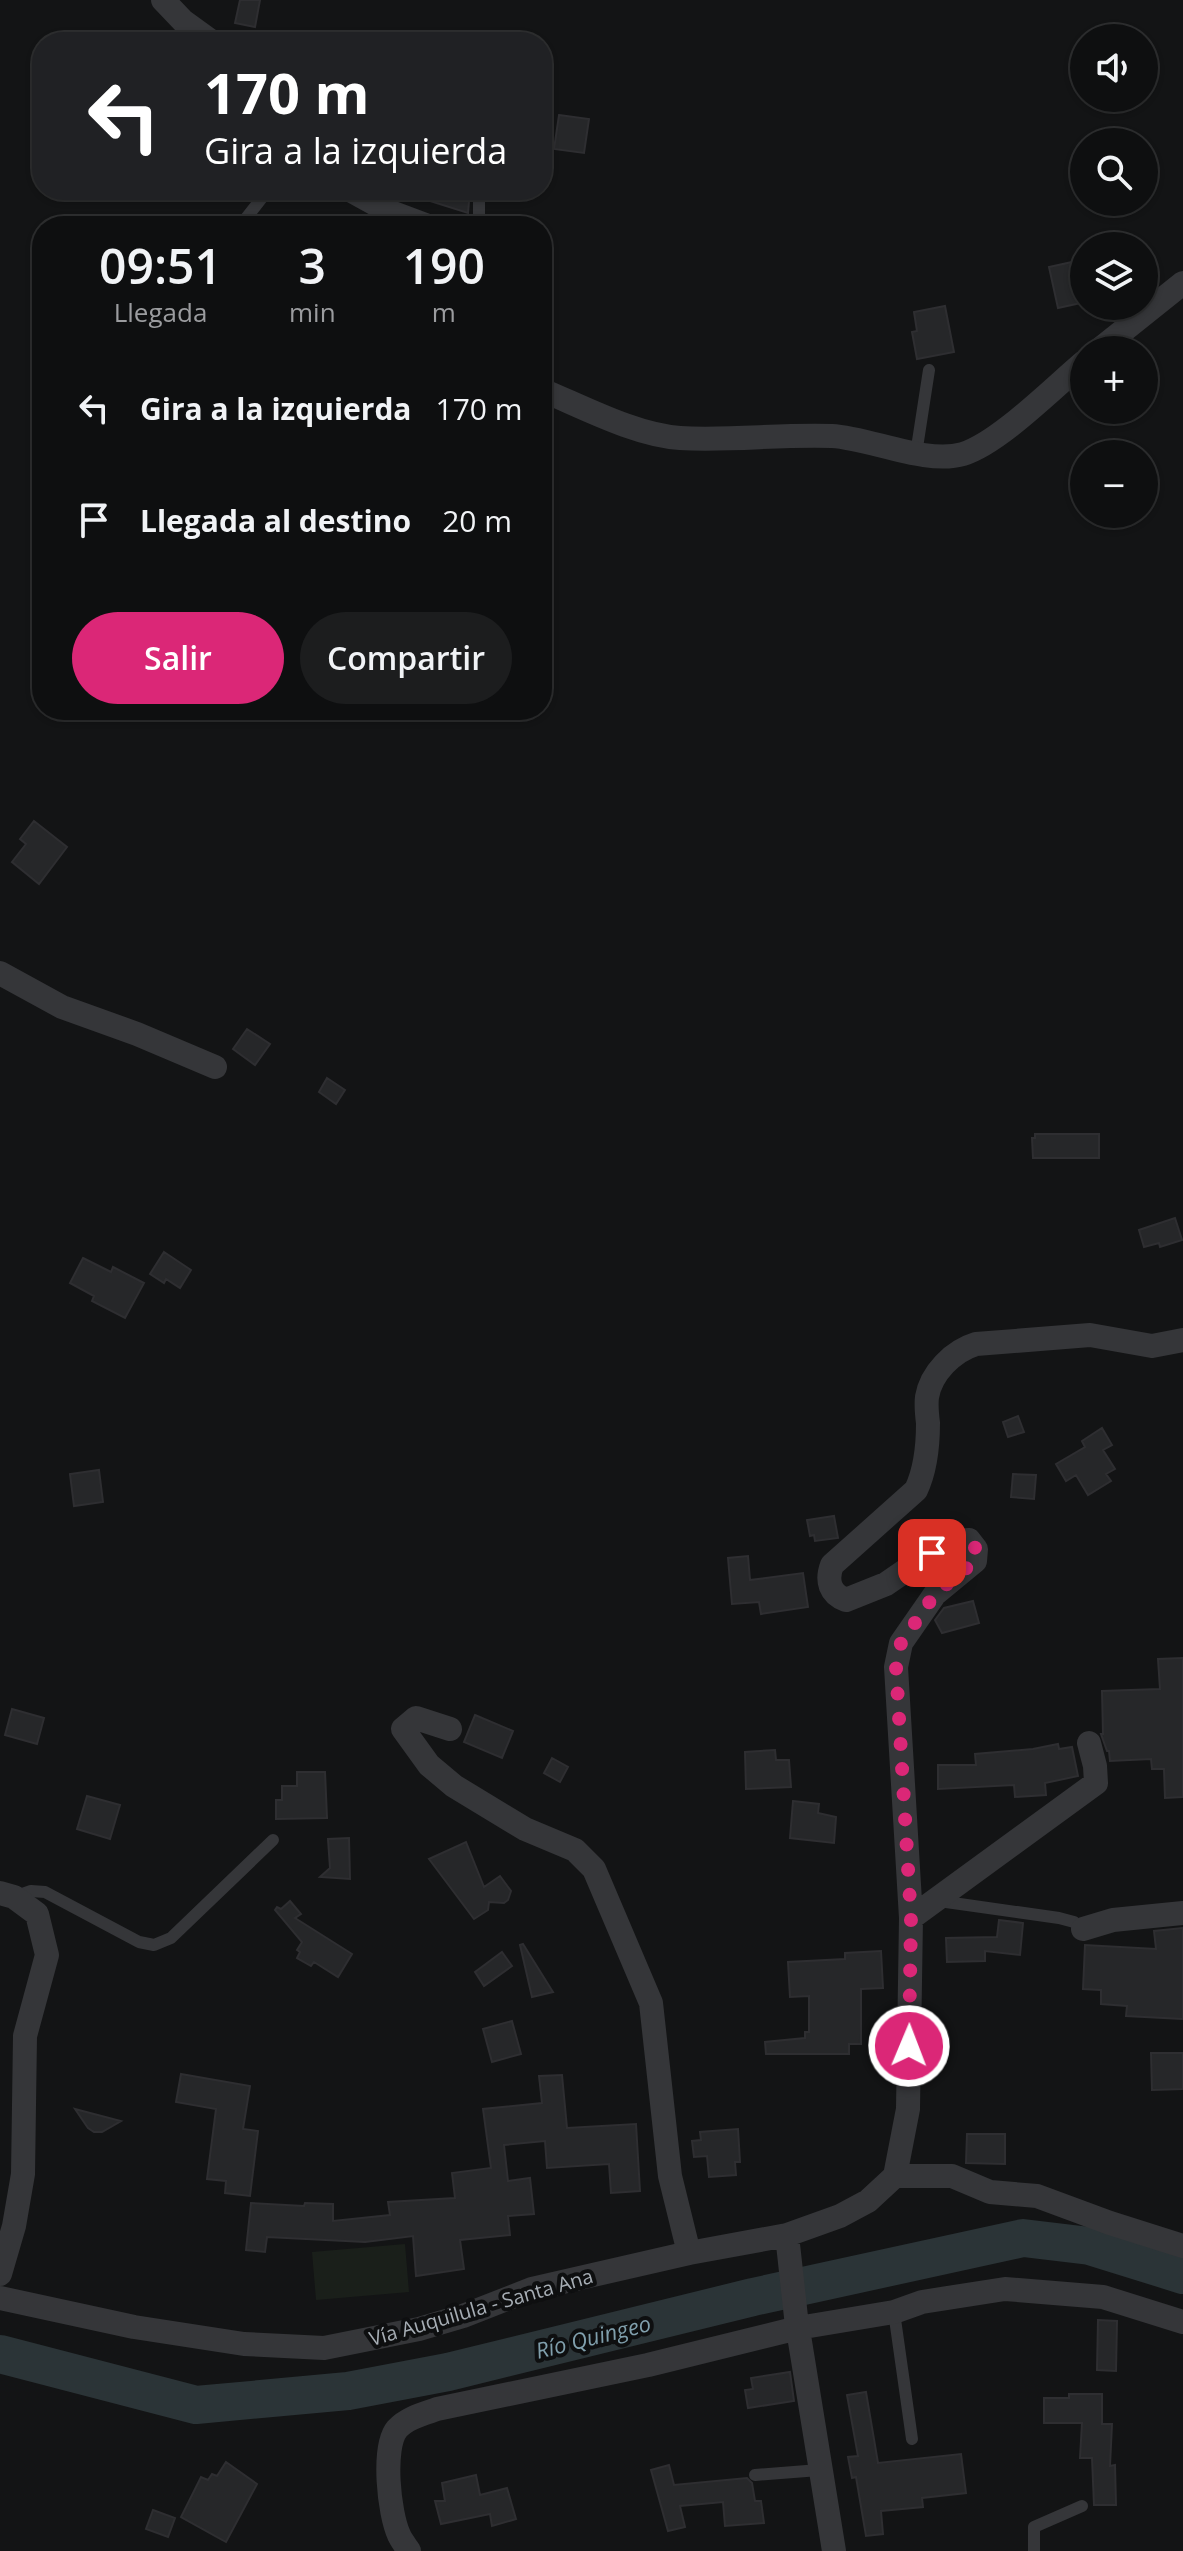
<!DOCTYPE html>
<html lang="es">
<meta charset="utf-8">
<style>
body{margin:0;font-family:"Open Sans",sans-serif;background:#1c1d1e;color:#f1f3f6;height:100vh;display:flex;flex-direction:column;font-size:30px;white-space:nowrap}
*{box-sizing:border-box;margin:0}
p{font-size:26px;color:#9b9c9f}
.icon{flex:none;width:44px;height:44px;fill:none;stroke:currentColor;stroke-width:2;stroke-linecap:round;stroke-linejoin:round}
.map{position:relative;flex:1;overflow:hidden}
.details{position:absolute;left:32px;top:216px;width:520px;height:504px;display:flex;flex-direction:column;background:#0e0f10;border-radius:32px;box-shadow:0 2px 6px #0004,0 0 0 2px #2e2f30}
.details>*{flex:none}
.guide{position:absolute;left:32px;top:32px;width:520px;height:168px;border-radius:32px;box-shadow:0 2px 6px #0004,0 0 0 2px #2e2f30;background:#202124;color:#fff;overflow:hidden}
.buttons{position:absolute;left:1070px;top:24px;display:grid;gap:16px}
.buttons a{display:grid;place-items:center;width:88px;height:88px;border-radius:50%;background:#0e0f10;box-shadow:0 2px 6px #0004,0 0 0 2px #2e2f30;font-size:40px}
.pin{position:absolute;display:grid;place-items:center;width:68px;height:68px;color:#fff;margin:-34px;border-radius:16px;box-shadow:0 4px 12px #0006}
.me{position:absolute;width:88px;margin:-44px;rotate:1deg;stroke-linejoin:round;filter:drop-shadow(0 0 6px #0008)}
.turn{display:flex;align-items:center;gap:28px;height:168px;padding:0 40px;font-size:36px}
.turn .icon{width:104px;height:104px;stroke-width:2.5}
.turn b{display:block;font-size:56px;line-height:68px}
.eta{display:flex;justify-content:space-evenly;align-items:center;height:136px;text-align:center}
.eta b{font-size:48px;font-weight:600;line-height:56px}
.cta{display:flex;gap:16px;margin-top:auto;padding:16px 40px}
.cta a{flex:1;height:92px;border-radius:48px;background:#db2777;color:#fff;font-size:32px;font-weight:600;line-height:92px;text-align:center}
.cta a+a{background:#1c1d1e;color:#f1f3f6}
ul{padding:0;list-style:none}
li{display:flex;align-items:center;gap:24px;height:112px;padding:0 40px}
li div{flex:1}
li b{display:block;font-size:30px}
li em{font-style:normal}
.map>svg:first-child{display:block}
.green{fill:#1a1f1a}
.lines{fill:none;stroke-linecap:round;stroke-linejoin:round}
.river{stroke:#2b3437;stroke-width:38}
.building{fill:#262729;stroke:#2e2e31;stroke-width:2}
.lane{stroke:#353639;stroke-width:12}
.street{stroke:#353639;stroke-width:24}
.route{stroke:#db2777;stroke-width:14;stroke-dasharray:0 25.2}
.labels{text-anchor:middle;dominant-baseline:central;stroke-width:8;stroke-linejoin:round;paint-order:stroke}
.street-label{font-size:20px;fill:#a6adb4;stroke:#0e0f10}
.water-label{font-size:22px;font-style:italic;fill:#809fac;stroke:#0e0f10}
</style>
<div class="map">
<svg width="1183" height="2551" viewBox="0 0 1183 2551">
<rect width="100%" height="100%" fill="#131415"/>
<path class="green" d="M 405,2244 L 409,2292 L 316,2300 L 312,2252 Z"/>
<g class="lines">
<path class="river" d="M 0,2354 L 196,2405 L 348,2391 L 448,2372 L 753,2297 L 1023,2238 L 1090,2246 L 1183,2275"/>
</g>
<path class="building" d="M 240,0 L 260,0 L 255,27 L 235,23 Z
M 559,115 L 589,119 L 584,153 L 554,149 Z
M 409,190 L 470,190 L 468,213 L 408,194 Z
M 1072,262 L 1081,303 L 1058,308 L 1049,267 Z
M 945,306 L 954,352 L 917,359 L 912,332 L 917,331 L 914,312 Z
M 34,821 L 67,847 L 39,884 L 12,862 L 26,844 L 20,839 Z
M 247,1029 L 270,1044 L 255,1065 L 233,1049 Z
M 327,1078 L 345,1090 L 336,1104 L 319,1092 Z
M 1035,1134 L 1099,1134 L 1099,1158 L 1033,1158 L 1032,1138 L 1035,1138 Z
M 1175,1218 L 1182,1240 L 1160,1247 L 1159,1243 L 1144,1247 L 1139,1230 Z
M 164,1252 L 191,1270 L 180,1288 L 166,1279 L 164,1283 L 150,1274 Z
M 83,1258 L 111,1272 L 113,1267 L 144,1283 L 125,1318 L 92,1301 L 94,1296 L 70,1283 Z
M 1018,1416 L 1024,1432 L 1008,1437 L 1003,1422 Z
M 1102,1428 L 1112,1445 L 1103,1450 L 1115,1469 L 1106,1474 L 1111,1481 L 1088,1495 L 1076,1475 L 1066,1481 L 1056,1464 L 1085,1447 L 1082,1441 Z
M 99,1470 L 103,1502 L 74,1506 L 70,1474 Z
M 1013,1474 L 1036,1475 L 1034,1499 L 1011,1497 Z
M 834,1516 L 838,1538 L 815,1541 L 814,1535 L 810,1536 L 807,1520 Z
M 748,1556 L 750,1580 L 803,1573 L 808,1607 L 761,1614 L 759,1602 L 732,1604 L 728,1558 Z
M 973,1601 L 979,1623 L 942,1633 L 935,1620 L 944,1608 Z
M 1183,1658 L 1183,1797 L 1165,1798 L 1164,1769 L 1152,1769 L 1151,1759 L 1110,1761 L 1109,1751 L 1107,1751 L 1101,1734 L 1103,1734 L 1102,1691 L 1160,1689 L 1158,1659 Z
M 12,1709 L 44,1718 L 37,1744 L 5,1735 Z
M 475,1715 L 513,1731 L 502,1758 L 464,1742 Z
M 1058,1744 L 1059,1749 L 1072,1747 L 1078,1776 L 1045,1783 L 1046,1795 L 1015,1797 L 1014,1785 L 938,1789 L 938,1765 L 976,1765 L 975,1754 L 1033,1749 Z
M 775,1750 L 776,1760 L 789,1760 L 791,1787 L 746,1789 L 745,1752 Z
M 552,1758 L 568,1767 L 560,1782 L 544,1773 Z
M 297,1772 L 325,1772 L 327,1818 L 276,1819 L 276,1800 L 282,1800 L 282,1786 L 297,1786 Z
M 87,1796 L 120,1805 L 110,1839 L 77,1829 Z
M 793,1801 L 819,1804 L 818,1813 L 836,1817 L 834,1843 L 790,1838 Z
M 349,1838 L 350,1879 L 320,1877 L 330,1868 L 328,1839 Z
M 466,1842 L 484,1887 L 500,1876 L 511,1891 L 508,1900 L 504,1903 L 489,1902 L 488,1910 L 474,1919 L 429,1859 Z
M 290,1901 L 301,1914 L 295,1918 L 352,1954 L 338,1977 L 314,1962 L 311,1966 L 297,1958 L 300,1952 L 297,1950 L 302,1942 L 275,1910 L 277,1907 L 281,1909 Z
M 999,1920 L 1023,1923 L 1020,1955 L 985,1951 L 985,1961 L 947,1962 L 946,1938 L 997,1937 Z
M 1183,1928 L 1183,2019 L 1126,2016 L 1127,2006 L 1101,2004 L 1101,1990 L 1083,1989 L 1085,1945 L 1156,1949 L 1154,1931 Z
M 523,1944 L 553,1992 L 532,1997 L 520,1945 Z
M 881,1951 L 883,1988 L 861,1989 L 861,2044 L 849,2044 L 849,2054 L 766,2054 L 765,2042 L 805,2038 L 805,2032 L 809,2032 L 809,1996 L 790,1997 L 788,1962 L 845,1959 L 845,1953 Z
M 502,1952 L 512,1966 L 484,1986 L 475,1972 Z
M 512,2021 L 521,2054 L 492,2062 L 483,2029 Z
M 1151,2053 L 1183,2053 L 1183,2089 L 1152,2090 Z
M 181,2074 L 250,2086 L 243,2129 L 258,2131 L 250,2196 L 225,2193 L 226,2181 L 207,2179 L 216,2109 L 176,2102 Z
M 562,2075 L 567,2128 L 636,2124 L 640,2191 L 611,2193 L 609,2164 L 547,2168 L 545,2141 L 504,2145 L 508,2181 L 530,2178 L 534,2214 L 508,2216 L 510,2235 L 460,2240 L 464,2269 L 416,2276 L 413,2236 L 365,2242 L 267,2237 L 265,2252 L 246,2250 L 251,2203 L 304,2206 L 305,2203 L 333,2204 L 333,2221 L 390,2215 L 388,2202 L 455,2198 L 452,2173 L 491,2168 L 483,2109 L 542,2103 L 539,2076 Z
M 75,2109 L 121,2121 L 102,2132 L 94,2132 L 88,2128 Z
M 738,2129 L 740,2162 L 735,2162 L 736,2175 L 709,2177 L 707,2156 L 694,2157 L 692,2141 L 701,2140 L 700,2132 Z
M 967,2134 L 1005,2134 L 1005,2164 L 966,2163 Z
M 1098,2320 L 1117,2321 L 1116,2371 L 1097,2370 Z
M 790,2372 L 794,2401 L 748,2408 L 745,2390 L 753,2389 L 751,2378 Z
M 866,2392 L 878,2463 L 961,2454 L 966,2493 L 922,2498 L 923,2507 L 881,2511 L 883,2534 L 866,2536 L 856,2477 L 852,2478 L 848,2457 L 858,2456 L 847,2395 Z
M 1069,2394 L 1102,2394 L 1102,2424 L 1112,2424 L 1110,2466 L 1115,2465 L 1116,2505 L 1094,2505 L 1092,2458 L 1080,2458 L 1082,2423 L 1044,2423 L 1044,2398 L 1069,2398 Z
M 226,2462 L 257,2484 L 226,2542 L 181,2517 L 201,2477 L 208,2480 L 212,2474 L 217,2476 Z
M 669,2465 L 674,2485 L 747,2478 L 752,2483 L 755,2501 L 761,2501 L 764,2523 L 725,2526 L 723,2502 L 680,2506 L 685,2527 L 668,2531 L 651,2470 Z
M 476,2475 L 480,2495 L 507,2488 L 516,2519 L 492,2526 L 490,2514 L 441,2524 L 435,2501 L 445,2501 L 442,2483 Z
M 153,2510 L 175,2518 L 168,2537 L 146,2529 Z"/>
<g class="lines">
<path class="lane" d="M 240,226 L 268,190
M 479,226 L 479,190
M 916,454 L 929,370
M 14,1897 L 31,1891 L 45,1892 L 139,1942 L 154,1945 L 171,1938 L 273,1840
M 939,1901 L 1059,1918 L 1074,1922 L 1083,1931
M 894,2312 L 912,2439
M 755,2475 L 819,2470
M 1034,2551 L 1034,2527 L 1082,2506"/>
<path class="street" d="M 163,0 L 183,21 L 212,42
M 350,190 L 388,211 L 428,226
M 1099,350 L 1183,283
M 542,390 C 583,407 635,435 680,438 C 730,441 781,434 832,436 C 870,438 926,465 963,454 C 999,443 1054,387 1084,362
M 0,973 L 62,1007 L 137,1034 L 215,1067
M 450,1729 L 416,1718 L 403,1729 L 429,1765 L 454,1786 L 525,1829 L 575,1850 L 594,1869 L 651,2003 L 670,2176 L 689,2253
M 0,1893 L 14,1897 L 37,1914 L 47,1955 L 25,2036 L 23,2174 L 14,2226 L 0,2274
M 911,1918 L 1096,1783 L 1095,1766 L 1089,1743
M 1083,1929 L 1113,1920 L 1183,1913
M 895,2176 L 952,2176 L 990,2192 L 1037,2196 L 1110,2223 L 1183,2246
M 787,2235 L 796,2317 L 834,2551
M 0,2298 L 134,2327 L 244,2344 L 324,2348 L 419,2329 L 463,2316 L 532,2289 L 689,2253 L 787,2235 L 840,2216 L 868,2201 L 895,2176 L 908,2109 L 911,1918 L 896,1667 L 901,1643 L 935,1594 L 975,1561 L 976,1549 L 969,1540 L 947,1542 L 886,1584 L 846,1600 C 830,1594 826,1581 832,1565 L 916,1490 C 926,1469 928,1446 928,1423 C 927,1415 926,1405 927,1397 C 931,1373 953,1351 976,1344 L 1090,1335 L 1152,1346 L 1183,1340
M 409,2551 C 406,2546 401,2540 399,2535 C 389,2514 382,2447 397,2429 C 407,2418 423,2414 437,2409 L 648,2365 L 798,2328 L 894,2312 L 922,2302 L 1005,2289 L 1103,2297 L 1183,2322"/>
</g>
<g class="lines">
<path class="route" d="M 909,2046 L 911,1918 L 896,1667 L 901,1643 L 935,1594 L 975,1561 L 976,1549 L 969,1540 L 947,1542 L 932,1553"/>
</g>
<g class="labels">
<g class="street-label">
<text transform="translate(481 2307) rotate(-16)">Vía Auquilula - Santa Ana</text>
</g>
<g class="water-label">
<text transform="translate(593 2336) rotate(-14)">Río Quingeo</text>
</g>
</g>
</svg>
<div class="buttons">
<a><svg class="icon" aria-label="sound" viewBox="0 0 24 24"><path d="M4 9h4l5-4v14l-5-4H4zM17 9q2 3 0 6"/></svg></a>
<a><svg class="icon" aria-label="search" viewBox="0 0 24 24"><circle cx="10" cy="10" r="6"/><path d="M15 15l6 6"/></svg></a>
<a><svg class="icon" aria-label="layers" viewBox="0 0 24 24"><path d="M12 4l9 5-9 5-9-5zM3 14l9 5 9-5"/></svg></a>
<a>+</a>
<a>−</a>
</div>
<div class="pin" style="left:932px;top:1553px;background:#d93025"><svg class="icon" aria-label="arrive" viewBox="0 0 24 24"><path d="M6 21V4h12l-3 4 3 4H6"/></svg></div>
<svg class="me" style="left:909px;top:2046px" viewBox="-20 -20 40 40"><circle r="17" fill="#db2777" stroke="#fff" stroke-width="3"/><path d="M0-11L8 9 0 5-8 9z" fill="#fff"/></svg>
<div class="guide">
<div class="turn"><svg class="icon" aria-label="left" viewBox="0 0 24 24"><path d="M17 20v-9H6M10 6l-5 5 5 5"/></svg><div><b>170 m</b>Gira a la izquierda</div></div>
</div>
<section class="details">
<div class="eta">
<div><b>09:51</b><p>Llegada</p></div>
<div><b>3</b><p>min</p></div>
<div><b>190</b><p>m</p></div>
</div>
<ul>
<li><svg class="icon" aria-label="left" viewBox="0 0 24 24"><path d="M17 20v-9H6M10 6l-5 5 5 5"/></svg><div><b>Gira a la izquierda</b></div><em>170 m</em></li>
<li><svg class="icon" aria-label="arrive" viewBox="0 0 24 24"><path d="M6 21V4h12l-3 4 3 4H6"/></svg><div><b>Llegada al destino</b></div><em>20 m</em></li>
</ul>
<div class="cta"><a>Salir</a><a>Compartir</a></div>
</section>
</div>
